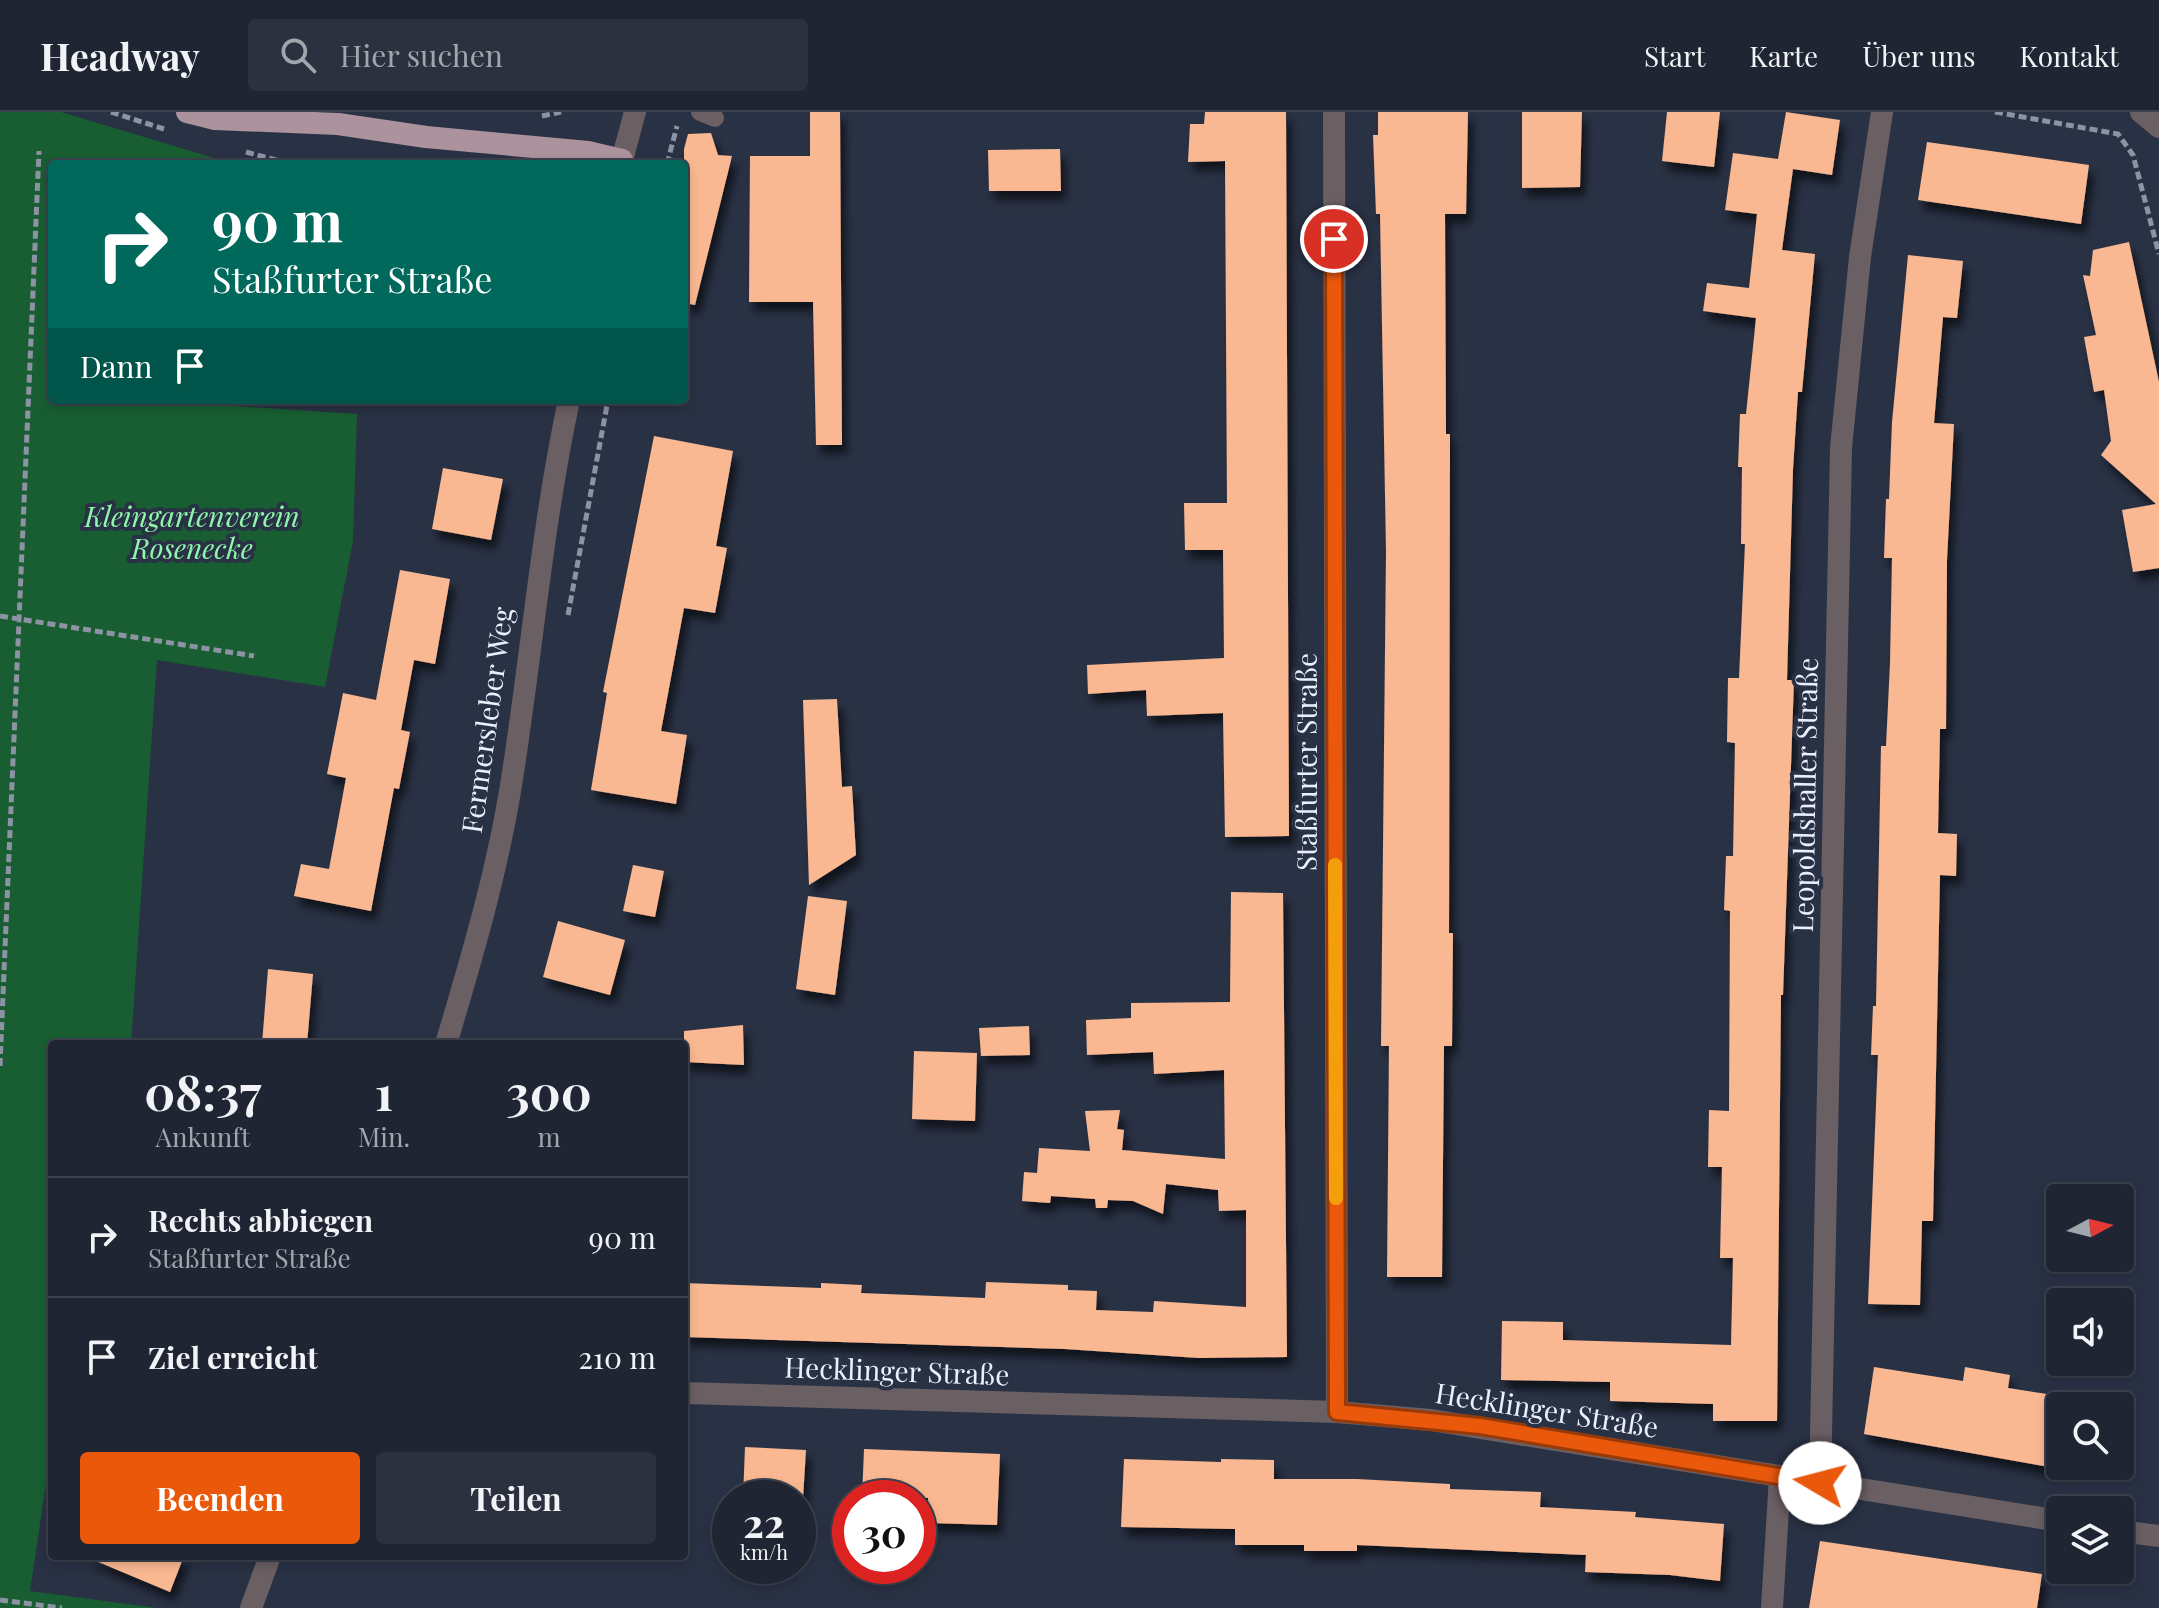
<!DOCTYPE html>
<html lang="de">
<meta charset="utf-8">
<style>
body{margin:0;font-family:"Playfair Display",serif;background:#2c313f;color:#f1f3f6;height:100vh;display:flex;flex-direction:column;font-size:30px;white-space:nowrap}
*{box-sizing:border-box;margin:0}
p{font-size:26px;color:#a1a5ac}
.icon{flex:none;width:44px;height:44px;fill:none;stroke:currentColor;stroke-width:2;stroke-linecap:round;stroke-linejoin:round}
.map{position:relative;flex:1;overflow:hidden}
.panel{position:absolute;left:48px;top:928px;width:640px;height:520px;display:flex;flex-direction:column;background:#1f2533;border-radius:8px;box-shadow:0 4px 12px #0003,0 0 0 2px #3c424e}
.panel>*{flex:none}
.banner{position:absolute;left:48px;top:48px;width:640px;height:244px;border-radius:8px;box-shadow:0 4px 12px #0003,0 0 0 2px #3c424e;background:#00695c;color:#fff;overflow:hidden}
.needle{width:52px;rotate:83deg}
.tools{position:absolute;left:2046px;top:1072px;display:grid;gap:16px}
.tools a{display:grid;place-items:center;width:88px;height:88px;border-radius:8px;background:#1f2533;box-shadow:0 4px 12px #0003,0 0 0 2px #3c424e;font-size:40px}
.speed{position:absolute;left:712px;top:1368px;display:flex;gap:16px;font-size:40px;font-weight:700;text-align:center}
.speed>*{display:grid;place-content:center;width:104px;height:104px;border-radius:50%;background:#1f2533;box-shadow:0 4px 12px #0003,0 0 0 2px #3c424e;line-height:1}
.speed small{font-size:20px;font-weight:400}
.speed .limit{border:12px solid #d22;background:#fff;color:#111}
.pin{position:absolute;display:grid;place-items:center;width:68px;height:68px;color:#fff;margin:-34px;border:4px solid #fff;border-radius:50%;box-shadow:0 2px 8px #0007}
.me{position:absolute;width:88px;margin:-44px;rotate:278deg;stroke-linejoin:round;filter:drop-shadow(0 0 6px #0008)}
.turn{display:flex;align-items:center;gap:28px;height:168px;padding:0 32px;font-size:36px}
.turn .icon{width:104px;height:104px;stroke-width:2.5}
.turn b{display:block;font-size:56px;line-height:68px}
.then{display:flex;align-items:center;height:76px;padding:0 32px;background:#0003;gap:16px;font-size:30px}
.eta{display:flex;justify-content:space-evenly;align-items:center;height:136px;text-align:center}
.eta b{font-size:48px;font-weight:700;line-height:56px}
.cta{display:flex;gap:16px;margin-top:auto;padding:16px 32px}
.cta a{flex:1;height:92px;border-radius:8px;background:#ea580c;color:#fff;font-size:32px;font-weight:700;line-height:92px;text-align:center}
.cta a+a{background:#2c313f;color:#f1f3f6}
ul{padding:0;list-style:none}
li{display:flex;align-items:center;gap:24px;height:120px;padding:0 32px;border-top:2px solid #3c424e}
li div{flex:1}
li b{display:block;font-size:30px}
li em{font-style:normal}
header{display:flex;align-items:center;gap:48px;box-sizing:border-box;height:112px;padding:0 40px;background:#1f2533;border-bottom:2px solid #3c424e}
header strong{font-size:38px}
nav{display:flex;gap:44px;margin-inline-start:auto;font-size:28px}
.search{width:560px;height:72px;background:#2c313f;display:flex;align-items:center;gap:20px;box-sizing:border-box;padding:0 28px;border-radius:8px;color:#a1a5ac;font-size:30px}
.map>svg:first-child{display:block}
.green{fill:#185e32}
.building{fill:#f9b891;filter:url(#shadow)}
.lines{fill:none;stroke-linecap:round;stroke-linejoin:round}
.path{stroke:#8d93a3;stroke-width:5;stroke-dasharray:8 4;stroke-linecap:butt}
.service{stroke:#6a5f63;stroke-width:18}
.minor{stroke:#6a5f63;stroke-width:22}
.tertiary{stroke:#6a5f63;stroke-width:22}
.trunk{stroke:#ac929c;stroke-width:22}
.route-casing{stroke:#983908;stroke-width:20}
.route{stroke:#ea580c;stroke-width:14}
.slow{stroke:#f59e0b;stroke-width:14}
.labels{text-anchor:middle;dominant-baseline:central;stroke-width:8;stroke-linejoin:round;paint-order:stroke}
.park-label{font-size:28px;font-style:italic;fill:#8ef7ab;stroke:#293144}
.street-label{font-size:28px;fill:#eaeffc;stroke:#293144}
</style>
<header>
<strong>Headway</strong>
<div class="search"><svg class="icon" aria-label="search" viewBox="0 0 24 24"><circle cx="10" cy="10" r="6"/><path d="M15 15l6 6"/></svg>Hier suchen</div>
<nav><a>Start</a><a>Karte</a><a>Über uns</a><a>Kontakt</a></nav>
</header>
<div class="map">
<svg width="2159" height="1496" viewBox="0 0 2159 1496">
<defs>
<filter id="shadow"><feDropShadow dx="5" dy="9" stdDeviation="4" flood-color="#0009"/></filter>
</defs>
<rect width="100%" height="100%" fill="#293144"/>
<path class="green" d="M 0,0 L 61,0 L 234,52 L 52,52 L 52,288 L 233,288 L 233,294 L 357,302 L 353,429 L 325,575 L 157,548 L 131,932 L 52,932 L 52,1332 L 30,1479 L 157,1496 L 0,1496 Z"/>
<path class="building" d="M 810,0 L 840,0 L 842,333 L 816,333 L 813,190 L 749,190 L 750,44 L 810,44 Z
M 1205,0 L 1286,0 L 1289,724 L 1225,725 L 1223,601 L 1147,604 L 1146,578 L 1088,582 L 1087,553 L 1224,546 L 1223,438 L 1185,438 L 1184,391 L 1227,391 L 1225,49 L 1188,50 L 1190,12 L 1204,12 Z
M 1378,0 L 1468,0 L 1466,102 L 1445,102 L 1446,322 L 1450,322 L 1449,821 L 1453,821 L 1452,934 L 1444,934 L 1442,1165 L 1387,1165 L 1389,934 L 1381,934 L 1386,439 L 1380,102 L 1376,102 L 1373,23 L 1378,23 Z
M 1522,0 L 1582,0 L 1580,75 L 1522,76 Z
M 1667,0 L 1720,0 L 1714,55 L 1662,49 Z
M 1786,0 L 1840,8 L 1832,63 L 1793,57 L 1782,138 L 1815,142 L 1802,280 L 1798,280 L 1793,357 L 1787,568 L 1794,568 L 1783,883 L 1781,883 L 1777,1309 L 1713,1309 L 1713,1292 L 1610,1289 L 1610,1270 L 1501,1268 L 1502,1209 L 1563,1210 L 1563,1228 L 1731,1233 L 1733,1146 L 1720,1146 L 1722,1055 L 1708,1055 L 1709,998 L 1729,999 L 1730,799 L 1724,798 L 1726,744 L 1733,744 L 1735,631 L 1727,630 L 1728,566 L 1739,566 L 1745,432 L 1741,432 L 1742,355 L 1738,355 L 1740,302 L 1746,302 L 1756,206 L 1703,199 L 1707,171 L 1749,176 L 1757,102 L 1725,98 L 1733,41 L 1778,47 Z
M 711,21 L 718,43 L 732,44 L 695,193 L 684,191 L 684,37 L 688,22 Z
M 1927,30 L 2089,53 L 2081,112 L 1918,88 Z
M 1060,37 L 1061,79 L 989,79 L 988,38 Z
M 2129,130 L 2159,270 L 2159,456 L 2133,460 L 2122,398 L 2156,392 L 2101,343 L 2111,329 L 2104,278 L 2094,280 L 2084,225 L 2096,223 L 2083,163 L 2090,164 L 2093,138 Z
M 1908,143 L 1963,149 L 1957,206 L 1943,205 L 1934,311 L 1954,312 L 1947,448 L 1946,617 L 1940,617 L 1938,721 L 1957,722 L 1956,764 L 1940,763 L 1933,1109 L 1922,1109 L 1920,1193 L 1868,1192 L 1878,943 L 1871,943 L 1873,894 L 1876,894 L 1881,634 L 1886,634 L 1890,551 L 1892,446 L 1884,446 L 1886,387 L 1889,387 L 1892,310 Z
M 654,324 L 733,339 L 716,434 L 727,436 L 715,501 L 684,496 L 661,619 L 687,623 L 676,692 L 591,678 L 607,581 L 603,580 Z
M 443,356 L 503,367 L 491,428 L 432,417 Z
M 400,458 L 450,467 L 435,552 L 414,548 L 401,618 L 410,620 L 399,677 L 394,676 L 371,799 L 294,784 L 301,752 L 329,757 L 346,666 L 327,662 L 343,581 L 376,588 Z
M 837,587 L 842,675 L 852,674 L 856,743 L 809,773 L 803,588 Z
M 633,753 L 664,759 L 655,805 L 623,799 Z
M 1231,780 L 1283,781 L 1287,1245 L 1199,1246 L 1065,1237 L 684,1225 L 684,1171 L 821,1176 L 821,1171 L 862,1173 L 861,1181 L 985,1186 L 986,1170 L 1068,1173 L 1068,1178 L 1097,1179 L 1096,1198 L 1153,1200 L 1154,1189 L 1246,1195 L 1246,1098 L 1219,1099 L 1218,1078 L 1166,1072 L 1163,1102 L 1133,1089 L 1108,1088 L 1107,1096 L 1096,1096 L 1095,1087 L 1051,1084 L 1050,1091 L 1022,1089 L 1024,1060 L 1037,1061 L 1039,1036 L 1090,1039 L 1085,999 L 1120,998 L 1117,1017 L 1124,1018 L 1122,1038 L 1225,1047 L 1224,958 L 1154,962 L 1153,940 L 1087,943 L 1086,908 L 1131,906 L 1131,891 L 1230,890 Z
M 808,784 L 847,789 L 835,883 L 796,877 Z
M 558,809 L 625,828 L 610,883 L 543,865 Z
M 268,857 L 313,862 L 307,932 L 262,932 Z
M 743,913 L 744,953 L 684,950 L 684,919 Z
M 1029,914 L 1030,943 L 981,944 L 979,916 Z
M 914,939 L 977,941 L 975,1009 L 912,1007 Z
M 1874,1255 L 1963,1269 L 1965,1255 L 2010,1263 L 2008,1276 L 2060,1284 L 2060,1357 L 1864,1322 Z
M 745,1335 L 806,1338 L 803,1386 L 743,1386 Z
M 864,1337 L 1000,1342 L 997,1413 L 929,1411 L 928,1386 L 862,1386 Z
M 1124,1347 L 1221,1350 L 1221,1347 L 1274,1348 L 1274,1367 L 1357,1367 L 1450,1372 L 1450,1377 L 1541,1380 L 1540,1395 L 1636,1400 L 1635,1405 L 1724,1412 L 1720,1469 L 1670,1463 L 1585,1460 L 1586,1443 L 1357,1433 L 1357,1439 L 1304,1439 L 1304,1433 L 1235,1433 L 1235,1417 L 1121,1415 Z
M 1820,1429 L 2042,1462 L 2037,1496 L 1809,1496 Z
M 84,1444 L 184,1444 L 170,1480 Z"/>
<g class="lines">
<path class="path" d="M 111,0 L 164,17
M 1995,0 L 2118,22 L 2133,43 L 2159,142
M 542,4 L 561,0
M 246,40 L 291,52
M 667,52 L 677,14
M 568,503 L 608,288
M 0,504 L 254,544
M 0,954 L 39,39
M 0,1488 L 62,1496"/>
<path class="service" d="M 700,0 L 715,6"/>
<path class="minor" d="M 1334,0 L 1337,1300
M 2141,0 L 2159,15
M 684,1281 L 1337,1300 L 1431,1308 L 2060,1409
M 1820,1371 L 1841,336 L 1860,145 L 1882,0
M 2120,1419 L 2159,1424
M 1772,1496 L 1780,1365"/>
<path class="tertiary" d="M 621,52 L 635,0
M 446,932 C 472,845 498,757 512,667 C 532,539 542,415 569,288
M 251,1496 L 270,1444"/>
<path class="trunk" d="M 187,0 L 215,7 L 338,12 L 426,25 L 588,40 L 622,48"/>
</g>
<g class="lines">
<g class="route-casing">
<path id="route" d="M 1334,127 L 1337,1300 L 1480,1314 L 1820,1371"/>
</g>
<use href="#route" class="route"/>
<path class="slow" d="M 1335,753 L 1336,1086"/>
</g>
<g class="labels">
<g class="park-label">
<text x="192" y="403">Kleingartenverein<tspan x="192" dy="32">Rosenecke</tspan></text>
</g>
<g class="street-label">
<text transform="translate(486 608) rotate(-82)">Fermersleber Weg</text>
<text transform="translate(1305 650) rotate(-90)">Staßfurter Straße</text>
<text transform="translate(1804 683) rotate(-89)">Leopoldshaller Straße</text>
<text transform="translate(897 1258) rotate(2)">Hecklinger Straße</text>
<text transform="translate(1547 1297) rotate(9)">Hecklinger Straße</text>
</g>
</g>
</svg>
<div class="tools">
<a><svg class="needle" viewBox="-14 -14 28 28"><path d="M0-13l5 13h-10z" fill="#e53935"/><path d="M0 13l5-13h-10z" fill="#a1a5ac"/></svg></a>
<a><svg class="icon" aria-label="sound" viewBox="0 0 24 24"><path d="M4 9h4l5-4v14l-5-4H4zM17 9q2 3 0 6"/></svg></a>
<a><svg class="icon" aria-label="search" viewBox="0 0 24 24"><circle cx="10" cy="10" r="6"/><path d="M15 15l6 6"/></svg></a>
<a><svg class="icon" aria-label="layers" viewBox="0 0 24 24"><path d="M12 4l9 5-9 5-9-5zM3 14l9 5 9-5"/></svg></a>
</div>
<div class="speed"><div>22<small>km/h</small></div><div class="limit">30</div></div>
<div class="pin" style="left:1334px;top:127px;background:#d93025"><svg class="icon" aria-label="arrive" viewBox="0 0 24 24"><path d="M6 21V4h12l-3 4 3 4H6"/></svg></div>
<svg class="me" style="left:1820px;top:1371px" viewBox="-20 -20 40 40"><circle r="19" fill="#fff"/><path d="M0-13L10 11 0 6-10 11z" fill="#ea580c"/></svg>
<div class="banner">
<div class="turn"><svg class="icon" aria-label="right" viewBox="0 0 24 24"><path d="M7 20v-9h11M14 6l5 5-5 5"/></svg><div><b>90 m</b>Staßfurter Straße</div></div>
<div class="then">Dann<svg class="icon" aria-label="arrive" viewBox="0 0 24 24"><path d="M6 21V4h12l-3 4 3 4H6"/></svg></div>
</div>
<section class="panel">
<div class="eta">
<div><b>08:37</b><p>Ankunft</p></div>
<div><b>1</b><p>Min.</p></div>
<div><b>300</b><p>m</p></div>
</div>
<ul>
<li><svg class="icon" aria-label="right" viewBox="0 0 24 24"><path d="M7 20v-9h11M14 6l5 5-5 5"/></svg><div><b>Rechts abbiegen</b><p>Staßfurter Straße</p></div><em>90 m</em></li>
<li><svg class="icon" aria-label="arrive" viewBox="0 0 24 24"><path d="M6 21V4h12l-3 4 3 4H6"/></svg><div><b>Ziel erreicht</b></div><em>210 m</em></li>
</ul>
<div class="cta"><a>Beenden</a><a>Teilen</a></div>
</section>
</div>
